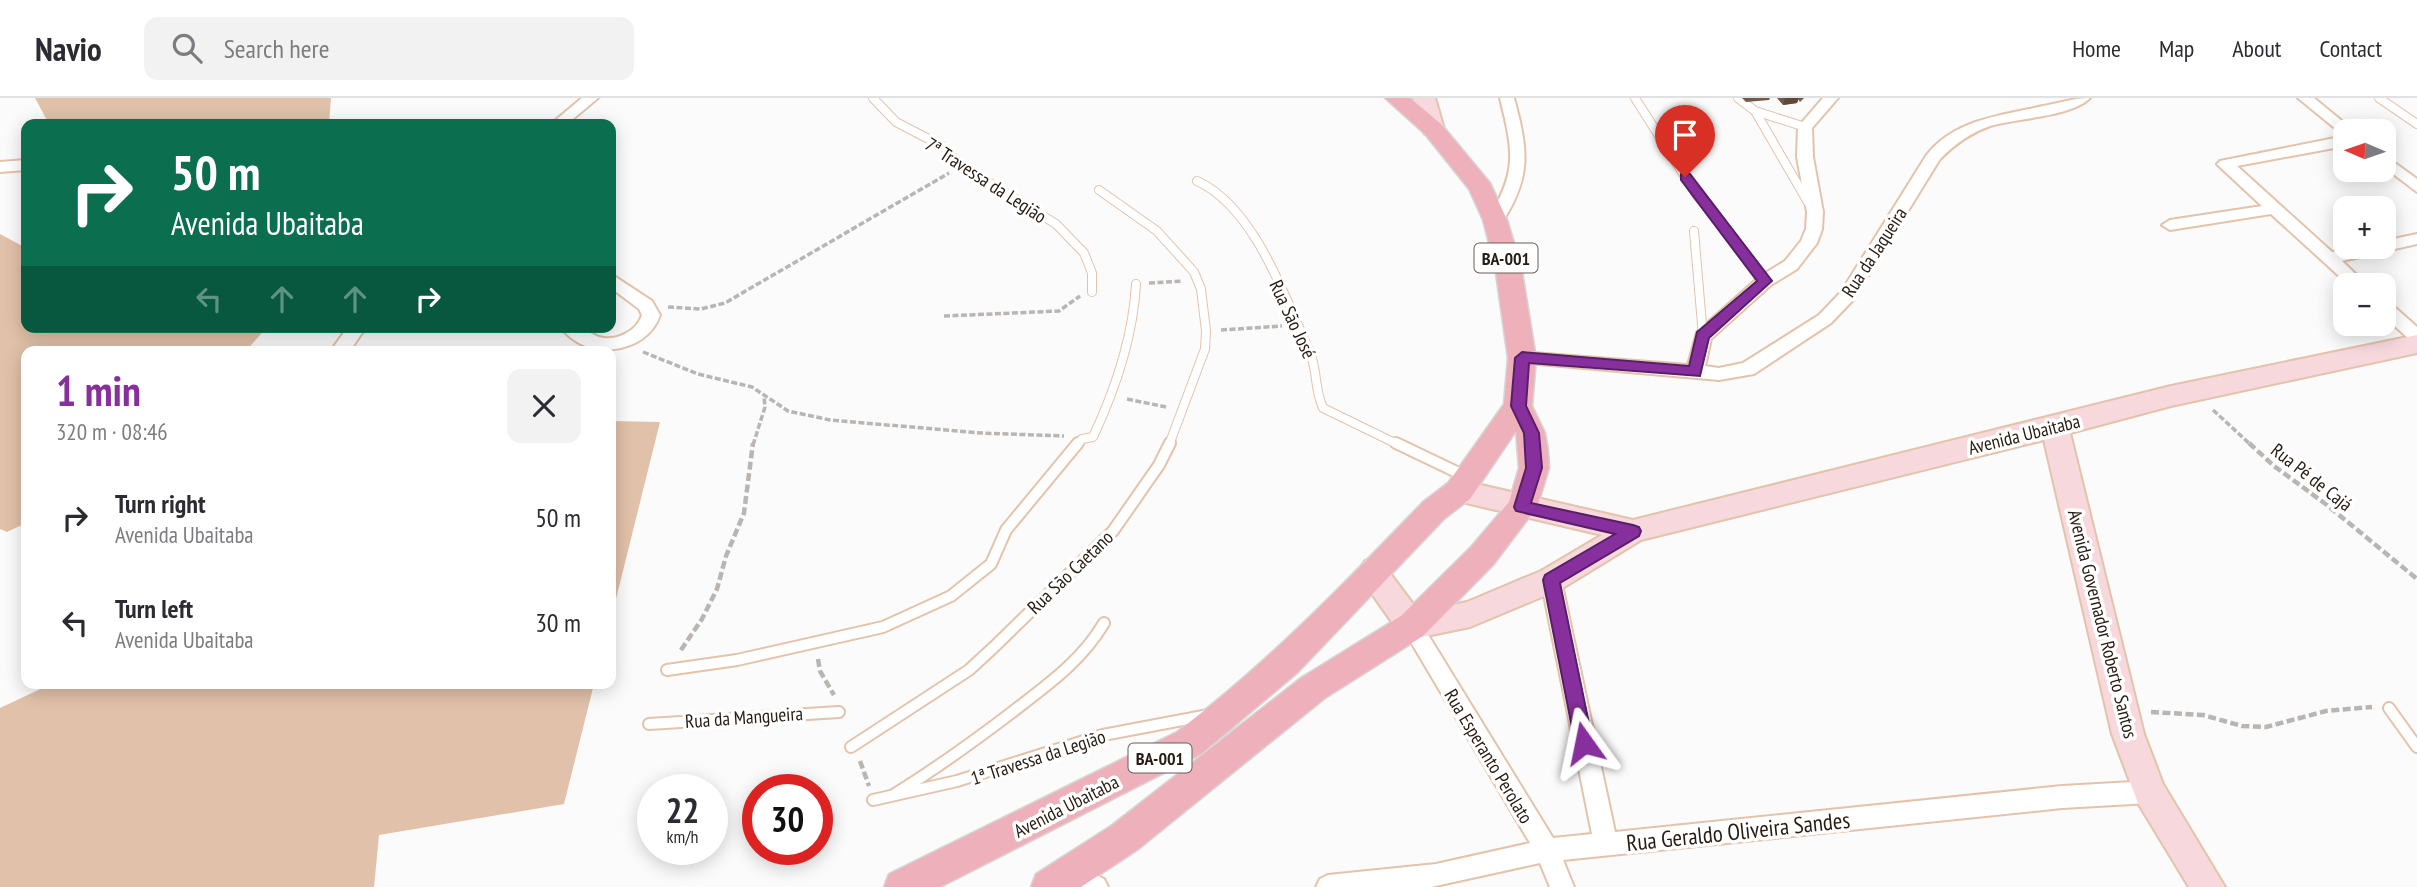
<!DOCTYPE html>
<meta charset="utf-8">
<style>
body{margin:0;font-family:"PT Sans Narrow",sans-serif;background:#f2f2f3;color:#2b2b33;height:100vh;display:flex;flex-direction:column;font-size:26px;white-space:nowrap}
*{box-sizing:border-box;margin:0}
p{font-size:23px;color:#7c7c81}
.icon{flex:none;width:38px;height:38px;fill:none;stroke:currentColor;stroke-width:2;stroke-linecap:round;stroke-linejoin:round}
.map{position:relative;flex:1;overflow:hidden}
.drawer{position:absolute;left:21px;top:248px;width:595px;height:343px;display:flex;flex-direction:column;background:#fff;border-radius:14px;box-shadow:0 4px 18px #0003}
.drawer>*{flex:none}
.guide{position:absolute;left:21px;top:21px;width:595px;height:214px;border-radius:14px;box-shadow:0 4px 18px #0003;background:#0b6e4f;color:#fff;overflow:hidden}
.needle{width:46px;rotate:272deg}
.tools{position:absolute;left:2333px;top:21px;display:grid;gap:14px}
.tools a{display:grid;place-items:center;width:63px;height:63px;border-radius:14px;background:#fff;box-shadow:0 4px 18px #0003;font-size:35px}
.speed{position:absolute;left:637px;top:676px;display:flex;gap:14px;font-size:35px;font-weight:700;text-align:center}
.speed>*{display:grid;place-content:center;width:91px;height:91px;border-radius:50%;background:#fff;box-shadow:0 4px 18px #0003;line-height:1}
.speed small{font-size:18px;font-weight:400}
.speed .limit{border:10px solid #d22;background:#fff;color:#111}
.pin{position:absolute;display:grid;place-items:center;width:60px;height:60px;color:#fff;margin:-72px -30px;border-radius:50% 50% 50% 0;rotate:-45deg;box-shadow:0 0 7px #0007}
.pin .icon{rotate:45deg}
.me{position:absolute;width:77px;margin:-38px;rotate:348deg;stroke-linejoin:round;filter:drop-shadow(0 0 5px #0008)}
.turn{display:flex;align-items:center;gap:24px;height:147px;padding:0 35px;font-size:32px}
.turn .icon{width:91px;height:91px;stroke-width:2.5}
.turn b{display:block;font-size:49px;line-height:60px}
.lanes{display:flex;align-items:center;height:66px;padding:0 35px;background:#0003;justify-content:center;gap:35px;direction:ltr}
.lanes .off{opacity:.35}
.round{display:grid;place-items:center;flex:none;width:74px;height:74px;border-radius:14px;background:#f2f2f3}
.summary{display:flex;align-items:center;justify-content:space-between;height:119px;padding:0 35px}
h1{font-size:42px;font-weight:700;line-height:52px;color:#87309d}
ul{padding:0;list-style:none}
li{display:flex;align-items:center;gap:21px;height:105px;padding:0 35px}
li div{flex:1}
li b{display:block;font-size:26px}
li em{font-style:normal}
header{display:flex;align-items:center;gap:42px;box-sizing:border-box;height:98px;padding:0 35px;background:#fff;border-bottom:2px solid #e1e1e2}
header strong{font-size:33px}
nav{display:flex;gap:38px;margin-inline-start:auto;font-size:24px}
.search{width:490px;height:63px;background:#f2f2f3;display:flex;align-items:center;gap:18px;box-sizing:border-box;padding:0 24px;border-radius:14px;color:#7c7c81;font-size:26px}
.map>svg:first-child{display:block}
.forest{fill:#e1c1a9}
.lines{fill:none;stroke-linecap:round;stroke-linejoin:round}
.service-far1-casing{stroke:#e4c3ab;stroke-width:10}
.service-casing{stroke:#e4c3ab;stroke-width:14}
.minor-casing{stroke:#e4c3ab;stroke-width:4}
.secondary-casing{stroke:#e4c3ab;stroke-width:4}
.primary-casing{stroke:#d8d6d4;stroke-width:3}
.path-far1{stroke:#b9b5b2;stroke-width:3.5;stroke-dasharray:6 2.5;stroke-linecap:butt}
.path{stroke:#b9b5b2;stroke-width:4.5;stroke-dasharray:8 3.5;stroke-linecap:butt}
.service-far1{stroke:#fff;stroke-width:8}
.service{stroke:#fff;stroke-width:10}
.minor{fill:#fff;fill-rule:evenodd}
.secondary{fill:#f6d8dd;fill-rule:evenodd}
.primary{fill:#eeb1bb;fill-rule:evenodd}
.wall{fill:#735a47}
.shaded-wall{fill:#5e4a39}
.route{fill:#87309d;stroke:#581f66;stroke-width:2}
.labels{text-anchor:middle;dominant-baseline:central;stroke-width:7;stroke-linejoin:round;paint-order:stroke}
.shield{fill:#fff;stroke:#685f59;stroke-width:2}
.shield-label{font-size:18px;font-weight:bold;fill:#271b12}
.street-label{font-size:19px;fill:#271b12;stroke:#fff}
.near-street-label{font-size:23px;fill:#271b12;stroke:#fff}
</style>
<header>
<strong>Navio</strong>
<div class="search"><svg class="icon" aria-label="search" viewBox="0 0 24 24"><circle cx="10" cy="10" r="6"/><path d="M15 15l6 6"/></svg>Search here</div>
<nav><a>Home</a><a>Map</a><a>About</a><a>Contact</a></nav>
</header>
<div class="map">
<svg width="2417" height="789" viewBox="0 0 2417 789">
<rect width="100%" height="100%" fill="#fbfbfb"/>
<path class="forest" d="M 35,0 L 331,0 L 329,26 L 49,26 Z
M 0,136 L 26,150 L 26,229 L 267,229 L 245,254 L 26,254 L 26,425 L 7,434 L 0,431 Z
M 611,323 L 660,324 L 611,521 Z
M 51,586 L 594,586 L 564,706 L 379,737 L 374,789 L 0,789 L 0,610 Z"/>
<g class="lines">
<g class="service-far1-casing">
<path id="service-far1" d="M 873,0 L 896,24 L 942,48 L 965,70 L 1056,126 L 1084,155 L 1092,175 L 1092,194
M 1635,0 L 1698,99 L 1765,183
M 1738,0 L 1755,13 L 1805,29
M 2379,0 L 2417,26
M 1755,13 L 1809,106
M 1197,83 C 1255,109 1286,202 1311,257 C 1318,278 1314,289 1323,310 L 1399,347
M 1099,92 L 1157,133 L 1194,174 L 1201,191 L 1206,233 L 1205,251 L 1169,347
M 1694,133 L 1703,238
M 1077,347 L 1082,341 L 1093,339 C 1116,290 1133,240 1136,186"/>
</g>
<g class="service-casing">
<path id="service" d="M 1396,345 L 1465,378
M 667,572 L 737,562 L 883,529 L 951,498 L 991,466 L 1006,432 L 1078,345
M 2389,610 L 2417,649
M 649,626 L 839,614
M 851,649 L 969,572 L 994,549 L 1113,433 L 1159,367 L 1170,345
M 895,696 C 935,671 973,644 1011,615 C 1046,588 1081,564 1104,525
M 873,702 L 957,683 L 1103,637 L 1214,616"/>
</g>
<g class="minor-casing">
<path id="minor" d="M 582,0 L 598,0 L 567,26 L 551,26 Z
M 1500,0 L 1514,0 C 1528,52 1532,79 1501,126 L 1495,127 L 1487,122 C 1518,74 1513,53 1500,0 Z
M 1823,0 L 1838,0 L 1812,30 L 1813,59 L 1823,114 L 1822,131 L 1817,145 L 1797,171 L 1771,187 L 1711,241 L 1705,268 L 1719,270 L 1743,265 L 1819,217 L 1841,194 L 1926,58 C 1954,21 2001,18 2043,8 C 2060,5 2073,0 2090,0 C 2071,19 2017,20 1990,28 C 1970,35 1955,46 1940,61 L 1853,202 L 1831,225 L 1754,276 L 1719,282 L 1516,264 L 1513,260 L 1516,256 L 1522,254 L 1688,267 L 1697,234 L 1759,179 L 1785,163 L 1801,143 L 1806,131 L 1807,114 L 1797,59 L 1798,29 Z
M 2298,0 L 2314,0 L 2354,33 L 2342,36 Z
M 2345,38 L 2345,48 L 2237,68 L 2332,154 L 2357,149 L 2384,149 L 2384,143 L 2417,136 L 2417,146 L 2342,163 L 2367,187 L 2349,187 L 2271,116 L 2170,132 L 2162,127 L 2170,122 L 2262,108 L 2220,69 L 2217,66 L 2220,63 Z
M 2384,57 L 2417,81 L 2417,94 L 2384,69 Z
M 26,62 L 26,72 L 0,74 L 0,64 Z
M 611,176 L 652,203 L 660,217 C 647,257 584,264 561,229 C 566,229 573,229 578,229 C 586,230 592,237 599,239 C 616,244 637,233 642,217 L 639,211 L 611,190 Z
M 2384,203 L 2390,205 L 2417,229 L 2417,245 L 2411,243 L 2384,218 Z
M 348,229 L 366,229 L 349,254 L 330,254 Z
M 1551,474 L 1558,476 L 1561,482 L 1615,734 L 2062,688 L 2150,683 L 2158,687 L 2161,694 L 2158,701 L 2150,705 L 2062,710 L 1563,762 L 1574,789 L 1550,789 L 1540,765 L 1431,789 L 1316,789 L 1320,781 L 1328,777 L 1436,766 L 1530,745 L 1405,534 L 1402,528 L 1405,522 L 1412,519 L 1419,522 L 1553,740 L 1592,736 L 1541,482 L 1544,476 Z
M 1058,775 L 1096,777 L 1104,781 L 1108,789 L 1047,789 L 1050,779 Z"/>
</g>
<g class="secondary-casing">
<path id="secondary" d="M 1413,0 L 1435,0 L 1444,31 L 1441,36 L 1425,36 Z
M 2417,237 L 2417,255 L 2171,308 L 2070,335 L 2144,636 L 2163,686 L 2225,789 L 2189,789 L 2138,705 L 2112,636 L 2044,342 L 1641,442 L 1561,491 L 1470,529 L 1412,541 L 1401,537 L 1370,493 L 1360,471 L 1365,463 L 1375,459 L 1385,463 L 1392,478 L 1419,514 L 1467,504 L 1541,473 L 1602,437 L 1449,401 L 1445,393 L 1449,385 L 1459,382 L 1633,422 L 2171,288 Z"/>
</g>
<g class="primary-casing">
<path id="primary" d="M 1385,0 L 1410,0 L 1441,26 L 1490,85 L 1507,122 L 1521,168 L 1536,260 L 1532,308 L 1545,335 L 1548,353 L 1549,370 L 1537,409 L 1493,467 L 1423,538 L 1325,600 L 1137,752 L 1081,789 L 1031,789 L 1036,776 L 1111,728 L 1301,580 L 1401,518 L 1471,449 L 1509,404 L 1519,370 L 1516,333 L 1470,401 L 1445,420 L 1298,574 L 1201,656 L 940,789 L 884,789 L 889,776 L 1177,634 C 1267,566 1345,485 1423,404 L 1448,385 L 1504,306 L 1508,260 L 1495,168 L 1483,122 L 1469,91 L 1425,36 Z"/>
</g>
<path class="path-far1" d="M 1149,185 L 1183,183
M 668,209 L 701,211 L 725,205 L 949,75
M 944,218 L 1059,213 L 1080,198
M 1221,232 L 1282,228
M 643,254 L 698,276 L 752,289 L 788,313 L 830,322 L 981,335 L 1064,338
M 1127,301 L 1166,309
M 2213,312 L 2251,347
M 753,347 L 765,309 L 764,299"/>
<path class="path" d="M 2249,345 L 2274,368 L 2327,407 L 2417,481
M 681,552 L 702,521 L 717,491 L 726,458 L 744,415 L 753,345
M 818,561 L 820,573 L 834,597
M 2151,614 L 2203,617 L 2242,628 L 2266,629 L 2326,613 L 2372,609
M 860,663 L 869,688"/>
<use href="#service-far1" class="service-far1"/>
<use href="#service" class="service"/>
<use href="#minor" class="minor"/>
<use href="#secondary" class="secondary"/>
<use href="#primary" class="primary"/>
</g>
<path class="wall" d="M 1742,0 L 1770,0 L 1769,2 L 1746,4 Z
M 1777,0 L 1804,0 L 1800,4 L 1798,1 L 1797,5 L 1783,7 Z"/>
<path class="shaded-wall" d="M 1785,0 L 1799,0 L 1797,5 L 1783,7 Z"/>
<path class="route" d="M 1685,75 L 1690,76 L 1772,183 L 1709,240 L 1700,278 L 1529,265 L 1526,308 L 1539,335 L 1542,370 L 1531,405 L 1633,427 L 1639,429 L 1641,433 L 1639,438 L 1560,485 L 1593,645 L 1591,651 L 1584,653 L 1578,651 L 1575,645 L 1543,482 L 1545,477 L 1615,436 L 1516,413 L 1514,409 L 1526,370 L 1524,335 L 1511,308 L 1515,260 L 1522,254 L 1689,268 L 1697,234 L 1757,183 L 1681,82 L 1681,76 Z"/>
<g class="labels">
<g class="shield">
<rect x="1474.5" y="145.5" width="63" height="29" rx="5"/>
<rect x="1128.5" y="645.5" width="63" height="29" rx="5"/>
</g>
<g class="shield-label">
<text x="1506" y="160">BA-001</text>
<text x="1160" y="660">BA-001</text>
</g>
<g class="street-label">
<text transform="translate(986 82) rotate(33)">7ª Travessa da Legião</text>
<text transform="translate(1874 154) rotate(-57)">Rua da Jaqueira</text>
<text transform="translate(1293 221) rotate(65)">Rua São José</text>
<text transform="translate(2024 336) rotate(-14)">Avenida Ubaitaba</text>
<text transform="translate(2312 379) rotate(38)">Rua Pé de Cajá</text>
<text transform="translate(1070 474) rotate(-44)">Rua São Caetano</text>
<text transform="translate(2103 526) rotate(76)">Avenida Governador Roberto Santos</text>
<text transform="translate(744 619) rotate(-4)">Rua da Mangueira</text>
<text transform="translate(1489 658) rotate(59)">Rua Esperanto Perolato</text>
<text transform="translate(1038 659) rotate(-18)">1ª Travessa da Legião</text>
<text transform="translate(1066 708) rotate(-27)">Avenida Ubaitaba</text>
</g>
<g class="near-street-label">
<text transform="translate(1738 733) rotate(-6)">Rua Geraldo Oliveira Sandes</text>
</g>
</g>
</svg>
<div class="tools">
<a><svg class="needle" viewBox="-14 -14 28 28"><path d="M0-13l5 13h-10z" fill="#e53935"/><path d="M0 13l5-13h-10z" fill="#7c7c81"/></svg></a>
<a>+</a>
<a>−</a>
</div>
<div class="speed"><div>22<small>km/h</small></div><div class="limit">30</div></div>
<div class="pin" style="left:1685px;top:79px;background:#d93025"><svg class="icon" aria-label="arrive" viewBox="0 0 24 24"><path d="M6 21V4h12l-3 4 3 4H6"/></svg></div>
<svg class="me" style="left:1584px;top:645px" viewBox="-20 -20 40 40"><path d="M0-17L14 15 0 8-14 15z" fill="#87309d" stroke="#fff" stroke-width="4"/></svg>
<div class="guide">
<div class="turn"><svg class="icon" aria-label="right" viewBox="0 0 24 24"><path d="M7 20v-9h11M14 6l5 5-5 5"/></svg><div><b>50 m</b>Avenida Ubaitaba</div></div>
<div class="lanes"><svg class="icon off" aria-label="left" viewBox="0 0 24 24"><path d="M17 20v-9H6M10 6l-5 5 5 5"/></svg><svg class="icon off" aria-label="ahead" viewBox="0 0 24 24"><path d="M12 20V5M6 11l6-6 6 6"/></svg><svg class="icon off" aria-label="ahead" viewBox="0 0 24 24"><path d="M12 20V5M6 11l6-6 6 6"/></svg><svg class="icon" aria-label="right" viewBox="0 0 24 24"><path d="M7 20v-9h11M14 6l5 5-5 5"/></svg></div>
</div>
<section class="drawer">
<div class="summary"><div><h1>1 min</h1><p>320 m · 08:46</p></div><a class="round"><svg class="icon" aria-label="close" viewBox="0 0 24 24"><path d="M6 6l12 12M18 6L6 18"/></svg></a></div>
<ul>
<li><svg class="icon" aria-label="right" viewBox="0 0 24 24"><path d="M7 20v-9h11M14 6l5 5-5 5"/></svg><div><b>Turn right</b><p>Avenida Ubaitaba</p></div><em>50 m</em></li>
<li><svg class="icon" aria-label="left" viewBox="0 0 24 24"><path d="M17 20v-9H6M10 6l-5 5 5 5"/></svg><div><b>Turn left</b><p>Avenida Ubaitaba</p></div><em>30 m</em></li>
</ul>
</section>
</div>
